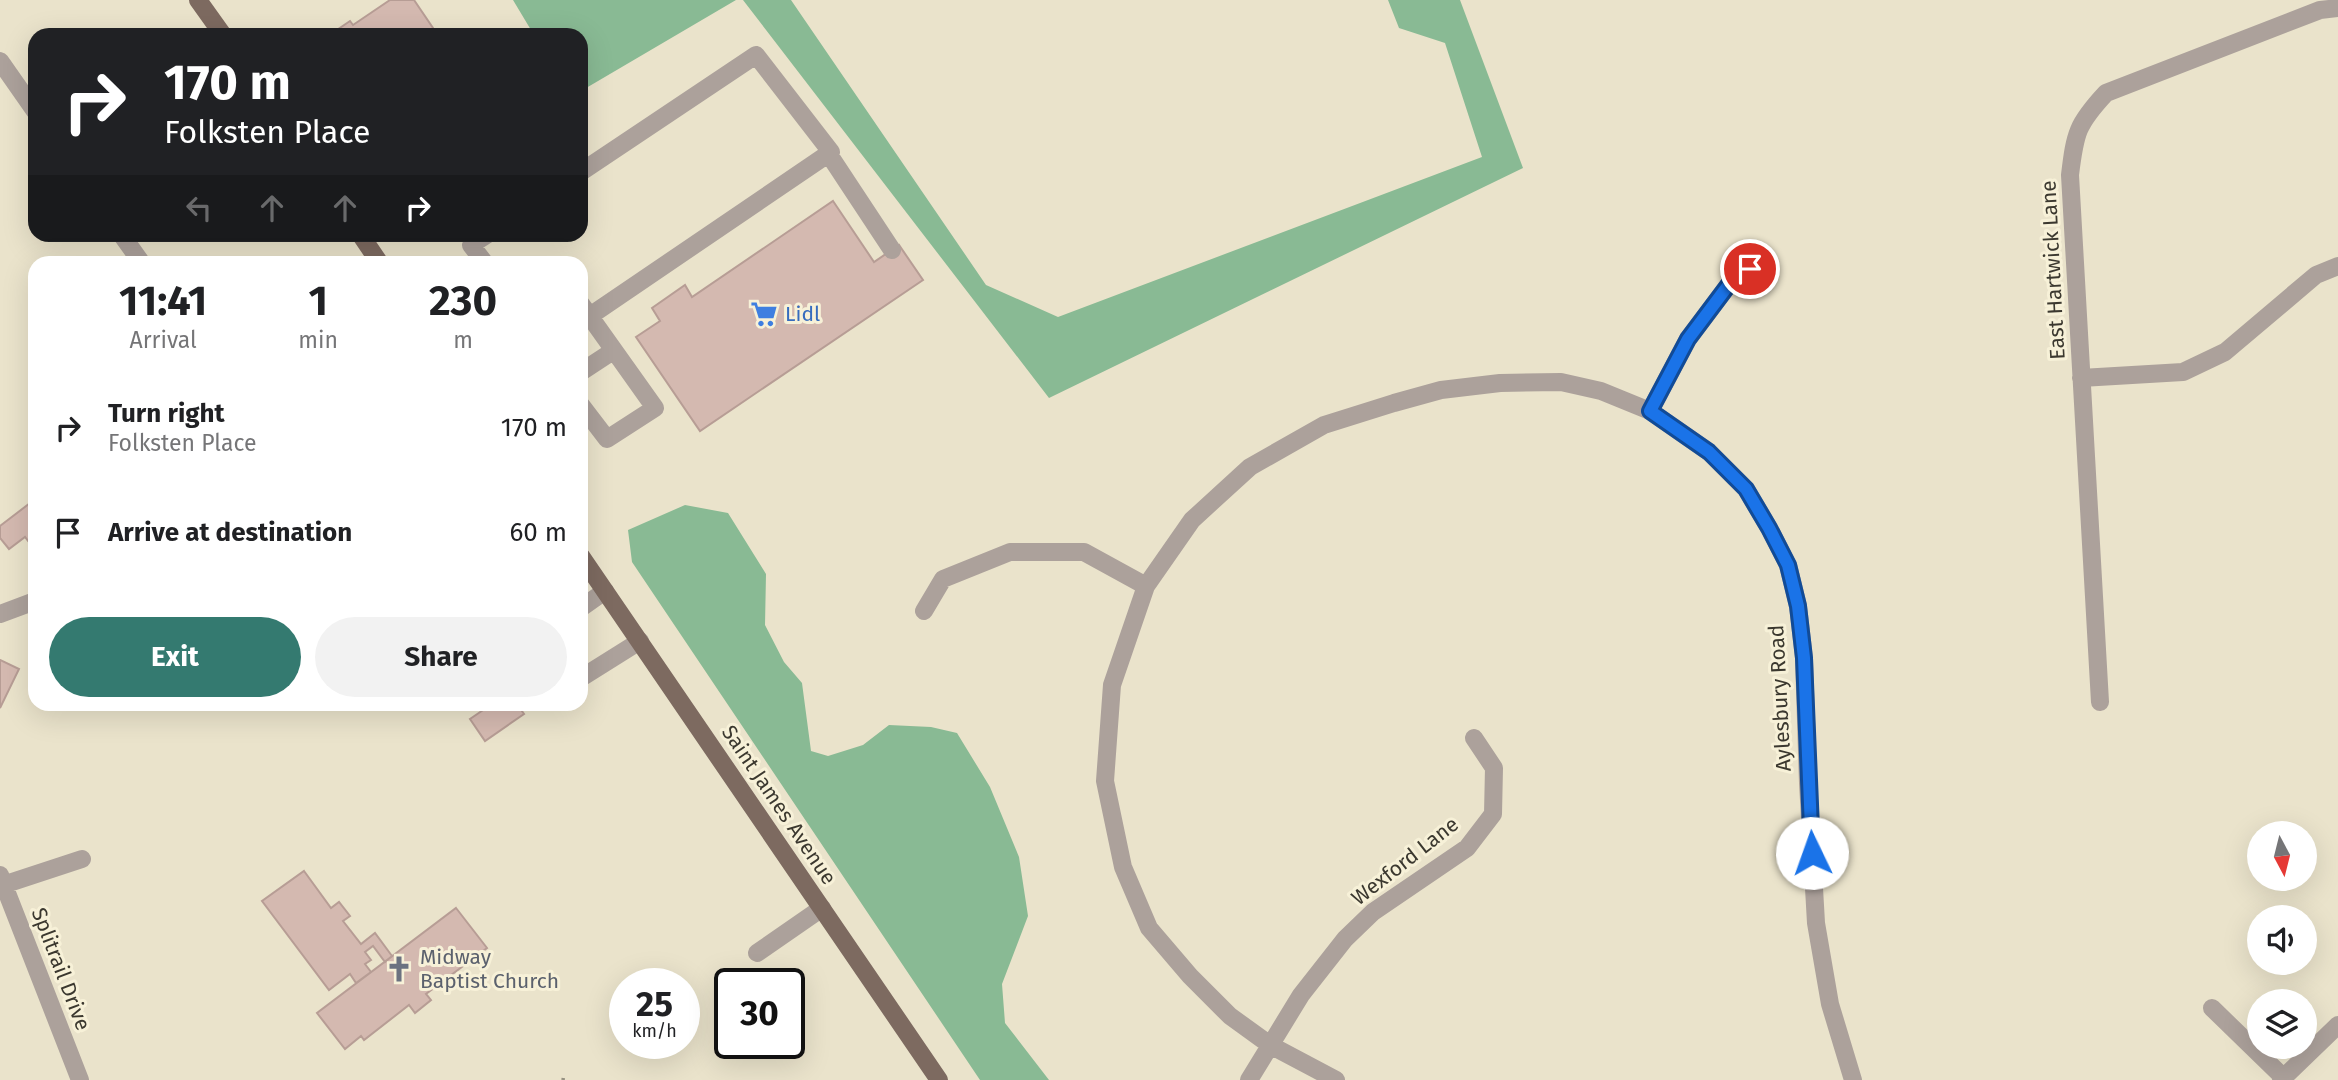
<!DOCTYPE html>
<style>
body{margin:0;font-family:"Fira Sans",sans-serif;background:#f2f2f2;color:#202124;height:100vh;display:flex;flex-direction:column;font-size:26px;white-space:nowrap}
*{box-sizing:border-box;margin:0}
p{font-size:23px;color:#757577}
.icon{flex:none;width:38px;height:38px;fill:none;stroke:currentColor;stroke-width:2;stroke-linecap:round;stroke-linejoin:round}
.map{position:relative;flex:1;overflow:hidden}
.sheet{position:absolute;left:28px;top:256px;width:560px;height:455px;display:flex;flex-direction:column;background:#fff;border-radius:21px;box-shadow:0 7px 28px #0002}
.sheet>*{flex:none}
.top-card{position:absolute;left:28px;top:28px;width:560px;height:214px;border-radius:21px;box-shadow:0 7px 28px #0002;background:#202124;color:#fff;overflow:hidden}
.needle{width:46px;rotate:173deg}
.controls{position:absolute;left:2247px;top:821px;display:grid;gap:14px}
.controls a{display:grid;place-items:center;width:70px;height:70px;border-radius:50%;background:#fff;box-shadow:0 7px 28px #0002;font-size:35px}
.speed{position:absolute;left:609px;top:968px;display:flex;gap:14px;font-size:35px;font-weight:700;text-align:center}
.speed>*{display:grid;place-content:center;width:91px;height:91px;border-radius:50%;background:#fff;box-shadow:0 7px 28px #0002;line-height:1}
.speed small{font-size:18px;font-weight:400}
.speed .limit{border:4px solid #111;border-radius:10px;background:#fff;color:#111}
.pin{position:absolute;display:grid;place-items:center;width:60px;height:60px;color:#fff;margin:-30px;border:4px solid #fff;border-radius:50%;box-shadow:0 2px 7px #0007}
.me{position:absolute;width:77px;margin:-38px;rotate:357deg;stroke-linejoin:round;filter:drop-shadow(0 0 5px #0008)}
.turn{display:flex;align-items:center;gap:24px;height:147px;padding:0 21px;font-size:32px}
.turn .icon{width:91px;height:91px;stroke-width:2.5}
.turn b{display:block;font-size:49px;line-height:60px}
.lanes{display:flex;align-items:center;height:66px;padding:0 21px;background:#0003;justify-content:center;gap:35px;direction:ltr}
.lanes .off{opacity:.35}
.eta{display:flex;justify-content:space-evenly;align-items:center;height:119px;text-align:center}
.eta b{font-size:42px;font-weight:700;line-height:49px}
.button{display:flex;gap:14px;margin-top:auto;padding:14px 21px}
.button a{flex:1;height:80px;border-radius:42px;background:#347a70;color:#fff;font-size:28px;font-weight:700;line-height:80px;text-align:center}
.button a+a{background:#f2f2f2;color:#202124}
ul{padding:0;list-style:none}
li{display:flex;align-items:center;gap:21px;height:105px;padding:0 21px}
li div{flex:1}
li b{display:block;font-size:26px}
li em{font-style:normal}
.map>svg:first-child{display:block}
.forest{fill:#89ba94}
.building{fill:#d4b9b0;stroke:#b79d95;stroke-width:2}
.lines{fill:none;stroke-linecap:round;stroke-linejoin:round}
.path{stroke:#959080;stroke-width:3.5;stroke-dasharray:2 5;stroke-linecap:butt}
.minor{stroke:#aca19b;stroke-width:18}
.major{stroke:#7d6a60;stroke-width:18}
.route-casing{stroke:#114b97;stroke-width:18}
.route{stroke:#1a73e8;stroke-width:12}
.labels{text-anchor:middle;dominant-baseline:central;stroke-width:6;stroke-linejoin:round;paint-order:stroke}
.street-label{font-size:21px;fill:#3b382f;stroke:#f7f1d8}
.shop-label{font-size:21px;fill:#366cbe;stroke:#f7f1d8;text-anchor:start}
.worship-label{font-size:21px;fill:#5b616d;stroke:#f7f1d8;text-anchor:start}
</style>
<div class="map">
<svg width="2338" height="1080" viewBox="0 0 2338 1080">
<rect width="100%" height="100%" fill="#eae3cb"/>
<path class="forest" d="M 513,0 L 736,0 L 581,91 L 581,35 L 534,35 Z
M 743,0 L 791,0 L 986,285 L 1058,317 L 1482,157 L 1445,43 L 1399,28 L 1388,0 L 1460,0 L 1523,168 L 1049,398 Z
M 685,505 L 728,513 L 766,574 L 765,625 L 784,662 L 802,683 L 811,751 L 828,756 L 863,745 L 889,725 L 931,727 L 957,733 L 990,787 L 1019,857 L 1028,916 L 1002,984 L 1005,1023 L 1049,1080 L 980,1080 L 632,562 L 628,530 Z"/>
<path class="building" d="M 390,0 L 414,0 L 433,28 L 423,35 L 337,35 L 334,32 L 350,21 L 353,25 Z
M 833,201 L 874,262 L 899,245 L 923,280 L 700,431 L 636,337 L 660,321 L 652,308 L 685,285 L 692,297 Z
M 34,500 L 35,550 L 25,537 L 9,549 L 0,538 L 0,526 Z
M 0,660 L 19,669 L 0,708 Z
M 492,704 L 517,704 L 524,714 L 485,741 L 470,719 Z
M 304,871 L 331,908 L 339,902 L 350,916 L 343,921 L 361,944 L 375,933 L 392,956 L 385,962 L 373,946 L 365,952 L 371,960 L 365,964 L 371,972 L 356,983 L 350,974 L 329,990 L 262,901 Z
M 456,908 L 487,948 L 426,994 L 431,1000 L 415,1013 L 409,1005 L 364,1040 L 361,1036 L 345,1049 L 317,1013 Z"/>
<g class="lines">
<path class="path" d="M 563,1080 L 564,1074"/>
<path class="minor" d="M 0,61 L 35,111
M 828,153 L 892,250
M 581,172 L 756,55 L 831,152 L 581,322
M 121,234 L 141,262
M 484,262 L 471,245 L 488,234
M 581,304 L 655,408 L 607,439 L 581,405
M 581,372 L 613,351
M 2081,378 L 2183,372 L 2225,352 L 2316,275 L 2338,266
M 1650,411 L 1688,339 L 1736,275 L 1765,262
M 581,608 L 605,591
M 924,611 L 943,579 L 1010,552 L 1084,552 L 1146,586
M 0,614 L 35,601
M 581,678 L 640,641
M 2100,702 L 2070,175 C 2075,133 2077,124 2106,93 L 2320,10 L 2338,8
M 0,875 L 80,1080
M 0,886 L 82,859
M 757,953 L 822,908
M 2212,1008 L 2283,1077
M 1249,1080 L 1301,995 L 1345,939 L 1373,912 L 1467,848 L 1493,814 L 1494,768 L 1474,738
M 1336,1080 L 1270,1045 L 1230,1016 L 1190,976 L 1149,928 L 1123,867 L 1105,781 L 1112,685 L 1146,586 L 1192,520 L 1250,467 L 1324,425 L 1394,403 L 1441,390 L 1500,383 L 1561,382 L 1601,391 L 1650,411 L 1709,452 L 1746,489 L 1769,528 L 1788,565 L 1798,606 L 1804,658 L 1808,783 L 1816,923 L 1830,1004 L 1853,1080
M 2281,1080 L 2338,1025"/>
<path class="major" d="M 198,0 L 223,35
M 360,234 L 379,262
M 581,556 L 939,1080"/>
</g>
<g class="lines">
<g class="route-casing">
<path id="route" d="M 1750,269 L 1736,275 L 1688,339 L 1650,411 L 1709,452 L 1746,489 L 1769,528 L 1788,565 L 1798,606 L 1804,658 L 1812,853"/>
</g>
<use href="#route" class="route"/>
</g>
<defs>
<g id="supermarket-bare" transform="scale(2.1)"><path d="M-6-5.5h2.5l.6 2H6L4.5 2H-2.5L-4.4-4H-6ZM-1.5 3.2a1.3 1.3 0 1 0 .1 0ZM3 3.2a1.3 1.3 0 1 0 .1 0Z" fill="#3f7fe0" stroke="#f7f1d8" stroke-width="2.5" paint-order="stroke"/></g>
<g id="church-bare" transform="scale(2.1)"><path d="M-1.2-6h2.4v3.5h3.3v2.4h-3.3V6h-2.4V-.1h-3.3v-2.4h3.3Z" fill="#6b7280" stroke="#f7f1d8" stroke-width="2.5" paint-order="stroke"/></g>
</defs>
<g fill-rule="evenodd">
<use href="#supermarket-bare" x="764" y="314"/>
<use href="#church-bare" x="399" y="969"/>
</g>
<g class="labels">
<g class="street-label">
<text transform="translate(2053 270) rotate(-93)">East Hartwick Lane</text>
<text transform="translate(1780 698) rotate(-93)">Aylesbury Road</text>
<text transform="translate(779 805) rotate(56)">Saint James Avenue</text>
<text transform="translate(1405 861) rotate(-38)">Wexford Lane</text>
<text transform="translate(61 969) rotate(69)">Splitrail Drive</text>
</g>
<g class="shop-label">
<text x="785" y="314">Lidl</text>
</g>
<g class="worship-label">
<text x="420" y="957">Midway<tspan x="420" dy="24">Baptist Church</tspan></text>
</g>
</g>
</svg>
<div class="controls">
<a><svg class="needle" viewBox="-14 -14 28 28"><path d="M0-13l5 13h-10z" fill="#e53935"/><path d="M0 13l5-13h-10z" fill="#757577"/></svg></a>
<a><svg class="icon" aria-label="sound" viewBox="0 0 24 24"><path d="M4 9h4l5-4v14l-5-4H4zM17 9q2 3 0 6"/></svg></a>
<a><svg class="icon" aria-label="layers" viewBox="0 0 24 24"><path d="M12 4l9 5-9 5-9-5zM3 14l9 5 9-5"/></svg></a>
</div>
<div class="speed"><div>25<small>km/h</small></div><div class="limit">30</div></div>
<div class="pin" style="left:1750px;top:269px;background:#d93025"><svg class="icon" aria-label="arrive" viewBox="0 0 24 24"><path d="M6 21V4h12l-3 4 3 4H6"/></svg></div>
<svg class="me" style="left:1812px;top:853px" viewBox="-20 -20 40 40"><circle r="19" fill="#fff"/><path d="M0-13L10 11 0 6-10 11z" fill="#1a73e8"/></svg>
<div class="top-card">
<div class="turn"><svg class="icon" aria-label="right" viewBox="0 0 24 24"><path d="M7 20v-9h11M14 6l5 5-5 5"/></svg><div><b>170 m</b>Folksten Place</div></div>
<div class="lanes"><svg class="icon off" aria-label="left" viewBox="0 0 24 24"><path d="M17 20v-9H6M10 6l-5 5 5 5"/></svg><svg class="icon off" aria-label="ahead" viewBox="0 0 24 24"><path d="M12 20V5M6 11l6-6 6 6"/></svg><svg class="icon off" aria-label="ahead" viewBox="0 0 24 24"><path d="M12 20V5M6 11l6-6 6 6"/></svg><svg class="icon" aria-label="right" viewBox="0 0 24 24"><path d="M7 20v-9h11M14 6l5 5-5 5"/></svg></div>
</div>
<section class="sheet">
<div class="eta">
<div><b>11:41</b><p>Arrival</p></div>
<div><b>1</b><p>min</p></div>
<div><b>230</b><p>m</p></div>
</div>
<ul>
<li><svg class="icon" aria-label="right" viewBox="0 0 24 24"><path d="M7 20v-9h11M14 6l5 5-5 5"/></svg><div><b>Turn right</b><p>Folksten Place</p></div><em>170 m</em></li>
<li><svg class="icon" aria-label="arrive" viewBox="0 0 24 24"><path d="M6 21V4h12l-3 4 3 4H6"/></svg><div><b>Arrive at destination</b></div><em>60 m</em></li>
</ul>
<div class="button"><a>Exit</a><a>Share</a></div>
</section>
</div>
